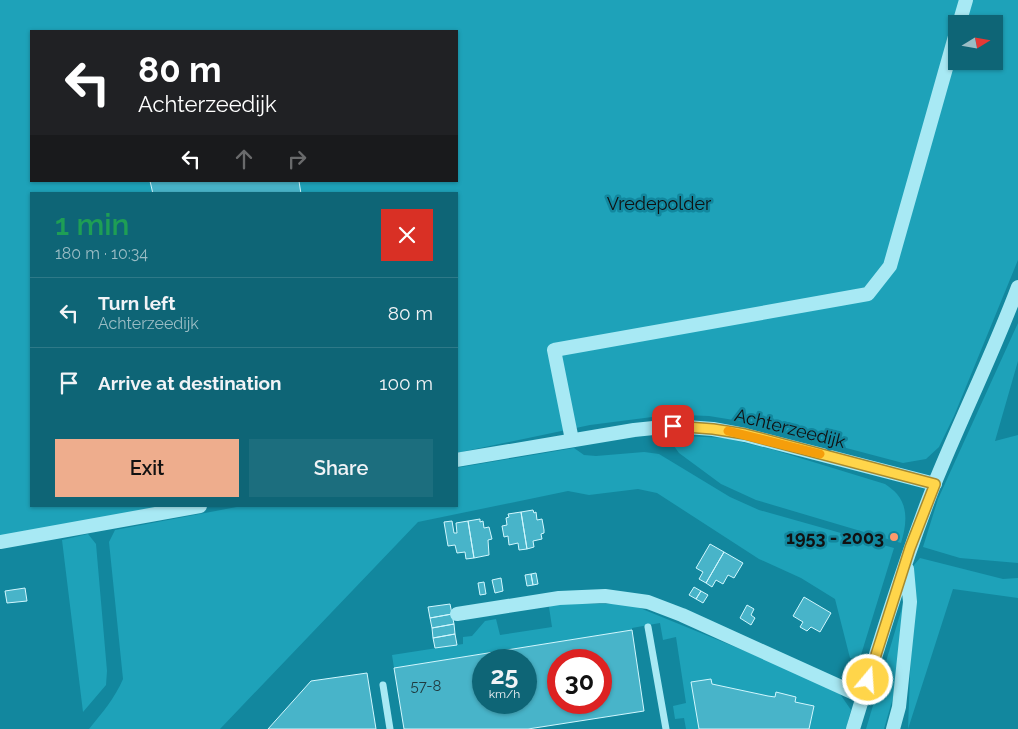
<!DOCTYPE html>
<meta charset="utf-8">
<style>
body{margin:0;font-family:Raleway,sans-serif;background:#1c6e7e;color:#f1f3f6;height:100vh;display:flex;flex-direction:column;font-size:19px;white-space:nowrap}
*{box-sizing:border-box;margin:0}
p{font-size:16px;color:#9bbdc5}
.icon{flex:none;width:28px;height:28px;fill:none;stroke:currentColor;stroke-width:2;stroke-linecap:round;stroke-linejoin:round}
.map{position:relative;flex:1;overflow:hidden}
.sheet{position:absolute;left:30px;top:192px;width:428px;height:315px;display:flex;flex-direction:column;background:#0e6576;border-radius:0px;box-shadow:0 1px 4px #0004}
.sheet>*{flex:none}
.top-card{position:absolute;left:30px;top:30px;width:428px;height:152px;border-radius:0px;box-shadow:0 1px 4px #0004;background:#202124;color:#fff;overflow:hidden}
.needle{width:32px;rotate:79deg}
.tools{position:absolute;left:948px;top:15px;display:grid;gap:10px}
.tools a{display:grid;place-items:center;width:55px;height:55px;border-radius:0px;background:#0e6576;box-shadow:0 1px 4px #0004;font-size:25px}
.speed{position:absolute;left:472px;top:649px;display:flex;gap:10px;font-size:25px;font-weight:700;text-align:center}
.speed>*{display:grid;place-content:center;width:65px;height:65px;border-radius:50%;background:#0e6576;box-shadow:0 1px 4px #0004;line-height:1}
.speed small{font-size:12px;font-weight:400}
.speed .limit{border:8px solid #d22;background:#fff;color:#111}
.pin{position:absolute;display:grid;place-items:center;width:42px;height:42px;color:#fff;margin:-21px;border-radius:10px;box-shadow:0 2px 8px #0006}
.me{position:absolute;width:55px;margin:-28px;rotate:18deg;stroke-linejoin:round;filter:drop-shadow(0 0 4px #0008)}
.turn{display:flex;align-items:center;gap:18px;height:105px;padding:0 25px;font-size:22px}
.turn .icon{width:65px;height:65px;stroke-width:2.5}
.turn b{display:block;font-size:35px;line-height:42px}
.lanes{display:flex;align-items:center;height:48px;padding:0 25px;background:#0003;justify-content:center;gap:25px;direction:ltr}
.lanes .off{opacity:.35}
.round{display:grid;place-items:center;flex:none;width:52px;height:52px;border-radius:0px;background:#1c6e7e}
.overview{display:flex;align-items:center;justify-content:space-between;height:85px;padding:0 25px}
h1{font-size:30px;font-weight:600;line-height:38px;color:#1e9e55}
.primary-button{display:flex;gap:10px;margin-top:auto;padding:10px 25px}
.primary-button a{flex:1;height:58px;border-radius:0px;background:#eead8d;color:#111;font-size:20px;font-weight:600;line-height:58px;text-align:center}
.primary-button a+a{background:#1c6e7e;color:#f1f3f6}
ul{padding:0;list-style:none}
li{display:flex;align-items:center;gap:15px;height:70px;padding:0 25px;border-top:1px solid #2e7988}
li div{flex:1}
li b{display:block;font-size:19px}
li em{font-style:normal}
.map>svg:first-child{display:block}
.green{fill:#1ea2b9;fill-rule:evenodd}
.building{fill:#48b4c9;stroke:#d1f7fe;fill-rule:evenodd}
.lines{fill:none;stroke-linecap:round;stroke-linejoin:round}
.lane{stroke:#a8e9f4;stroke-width:7}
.street{stroke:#a8e9f4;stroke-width:14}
.route-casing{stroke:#a68a30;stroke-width:12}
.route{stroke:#ffd54a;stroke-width:9}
.slow{stroke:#f59e0b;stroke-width:9}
.poi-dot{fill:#ff9a6c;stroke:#12879e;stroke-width:2}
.labels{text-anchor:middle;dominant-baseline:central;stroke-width:5;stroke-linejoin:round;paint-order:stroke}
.number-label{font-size:15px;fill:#1f3a3f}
.park-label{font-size:18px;fill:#111;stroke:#12879e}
.street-label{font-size:18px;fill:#111;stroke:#12879e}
.poi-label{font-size:18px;font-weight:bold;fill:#111;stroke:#12879e;text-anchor:end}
</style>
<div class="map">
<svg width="1018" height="729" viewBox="0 0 1018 729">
<rect width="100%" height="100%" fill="#12879e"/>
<path class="green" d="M 0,0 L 1018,0 L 1018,260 L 954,416 L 939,447 L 926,459 L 903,463 L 752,423 L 709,416 L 684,415 L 660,416 L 590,425 L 456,453 L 456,194 L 31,194 L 31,506 L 200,506 L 0,548 ZM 956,24 L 994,24 L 994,61 L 956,61 ZM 31,31 L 456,31 L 456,181 L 31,181 Z
M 1018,323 L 1018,361 L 995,441 L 1018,435 L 1018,563 L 960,558 L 923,547 L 938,499 Z
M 666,435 L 725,438 L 774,450 L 885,484 C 889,487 894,490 897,494 C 909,508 906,527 901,543 L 756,500 L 721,484 L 679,453 Z
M 574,448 L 584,455 L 596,456 L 644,452 L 659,454 L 730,497 L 759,510 L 894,548 L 860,658 L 850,658 L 835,599 L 801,578 L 759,559 L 657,493 L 638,489 L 589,495 L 568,491 L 418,522 L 220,729 L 89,729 C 102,713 115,698 123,679 L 109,542 L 115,530 L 242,506 L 456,506 L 456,468 Z
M 88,534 L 96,544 L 107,671 L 106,685 L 83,712 L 62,540 Z
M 920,558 L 1003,579 L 1018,578 L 1018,598 L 953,589 L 908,729 L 914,565 Z
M 904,601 L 894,694 L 884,729 L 866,729 Z
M 552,604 L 630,604 L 836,688 L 851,710 L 846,729 L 686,729 L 684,718 L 675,719 L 673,706 L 686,703 L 676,637 L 663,640 L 660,623 L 632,628 L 632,630 L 394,668 L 392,655 L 463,644 L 463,637 L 472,636 L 485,621 L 496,619 L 500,635 L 552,627 L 549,607 Z"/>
<path class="building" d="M 150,181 L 299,181 L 301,194 L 153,194 Z
M 533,510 L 534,513 L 536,512 L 537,520 L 542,519 L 544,530 L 544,533 L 541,534 L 542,539 L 533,541 L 534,547 L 527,549 L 521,512 Z
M 521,512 L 527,549 L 519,550 L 518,543 L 509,545 L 508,536 L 504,537 L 502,526 L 507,525 L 506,518 L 509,517 L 508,514 Z
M 480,519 L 480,522 L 483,521 L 484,528 L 489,527 L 492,539 L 488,540 L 489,555 L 474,558 L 468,521 Z
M 452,521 L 454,533 L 457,533 L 456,523 L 468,521 L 474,558 L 466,559 L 465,552 L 457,553 L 455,545 L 448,546 L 444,522 Z
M 710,544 L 724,552 L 706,583 L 699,579 L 703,572 L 696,568 Z
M 724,552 L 743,563 L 734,578 L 728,575 L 723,584 L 716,580 L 712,587 L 706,583 Z
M 536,573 L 538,584 L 533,585 L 531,574 Z
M 531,574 L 533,585 L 527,586 L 525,575 Z
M 501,578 L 503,591 L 495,593 L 492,580 Z
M 484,582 L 486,594 L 480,595 L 478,583 Z
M 694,587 L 701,591 L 696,599 L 689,595 Z
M 25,588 L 27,601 L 7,603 L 5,591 Z
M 701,591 L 708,595 L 703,603 L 696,599 Z
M 804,597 L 831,613 L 820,632 L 811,627 L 807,631 L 800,627 L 803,622 L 793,616 Z
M 450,604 L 452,614 L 430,618 L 428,607 Z
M 747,605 L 754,609 L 751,615 L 755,618 L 751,625 L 740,618 Z
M 452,614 L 454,624 L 432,628 L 430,618 Z
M 454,624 L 455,634 L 433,638 L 432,628 Z
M 632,630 L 644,711 L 528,729 L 404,729 L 394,668 ZM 484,660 L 526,660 L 526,702 L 484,702 ZM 559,660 L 601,660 L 601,702 L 559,702 Z
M 455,634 L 457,645 L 435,648 L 433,638 Z
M 367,673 L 376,729 L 268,729 L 311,681 Z
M 711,679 L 712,684 L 768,696 L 775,697 L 776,692 L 796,697 L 795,702 L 814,706 L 809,729 L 699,729 L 691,682 Z"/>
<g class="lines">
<path class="lane" d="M 648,627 L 666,729
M 383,685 L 390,729"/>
<path class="street" d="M 959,24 L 966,0
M 572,440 L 554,350 L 868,294 L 890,266 L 956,33
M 456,460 L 634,430 L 673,426 L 713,429 L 745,435 L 935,484
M 0,542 L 200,506
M 457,614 L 559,598 L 605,596 L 648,602 L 682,615 L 863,697
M 853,729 C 878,647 903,565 934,485 C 961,418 993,354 1018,287
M 893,729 L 899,707 L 910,602 L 907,569"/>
</g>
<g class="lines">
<g class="route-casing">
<path id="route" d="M 673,426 L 713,429 L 745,434 L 935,484 L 910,548 L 868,680"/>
</g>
<use href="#route" class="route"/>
<path class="slow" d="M 728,431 L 820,454"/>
</g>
<circle class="poi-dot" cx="894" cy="537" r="5"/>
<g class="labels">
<g class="number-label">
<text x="426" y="686">57-8</text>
</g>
<g class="park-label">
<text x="659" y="203">Vredepolder</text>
</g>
<g class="street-label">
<text transform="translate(790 428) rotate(14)">Achterzeedijk</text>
</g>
<g class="poi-label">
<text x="884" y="537">1953 - 2003</text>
</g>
</g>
</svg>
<div class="tools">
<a><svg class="needle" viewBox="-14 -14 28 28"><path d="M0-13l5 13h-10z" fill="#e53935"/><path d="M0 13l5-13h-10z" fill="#9bbdc5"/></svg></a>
</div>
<div class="speed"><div>25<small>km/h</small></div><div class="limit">30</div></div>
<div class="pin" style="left:673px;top:426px;background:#d93025"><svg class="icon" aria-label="arrive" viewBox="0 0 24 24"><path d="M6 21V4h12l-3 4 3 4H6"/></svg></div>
<svg class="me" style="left:868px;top:680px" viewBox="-20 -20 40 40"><circle r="17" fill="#ffd54a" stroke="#fff" stroke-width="3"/><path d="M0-11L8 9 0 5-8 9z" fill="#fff"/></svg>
<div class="top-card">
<div class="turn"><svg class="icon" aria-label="left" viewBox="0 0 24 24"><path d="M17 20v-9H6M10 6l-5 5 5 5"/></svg><div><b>80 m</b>Achterzeedijk</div></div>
<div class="lanes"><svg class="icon" aria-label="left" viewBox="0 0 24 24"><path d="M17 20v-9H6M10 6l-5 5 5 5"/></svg><svg class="icon off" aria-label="ahead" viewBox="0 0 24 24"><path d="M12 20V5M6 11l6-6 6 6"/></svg><svg class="icon off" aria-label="right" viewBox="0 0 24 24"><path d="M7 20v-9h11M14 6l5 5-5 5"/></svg></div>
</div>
<section class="sheet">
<div class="overview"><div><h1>1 min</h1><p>180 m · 10:34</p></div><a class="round" style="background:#d93025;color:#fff"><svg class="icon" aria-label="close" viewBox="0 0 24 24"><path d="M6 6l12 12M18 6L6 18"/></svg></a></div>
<ul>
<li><svg class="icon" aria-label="left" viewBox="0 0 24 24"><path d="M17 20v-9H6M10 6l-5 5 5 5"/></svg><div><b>Turn left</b><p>Achterzeedijk</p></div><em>80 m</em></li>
<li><svg class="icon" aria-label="arrive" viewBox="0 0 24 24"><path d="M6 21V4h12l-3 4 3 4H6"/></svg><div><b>Arrive at destination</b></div><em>100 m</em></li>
</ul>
<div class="primary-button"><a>Exit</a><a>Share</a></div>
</section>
</div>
